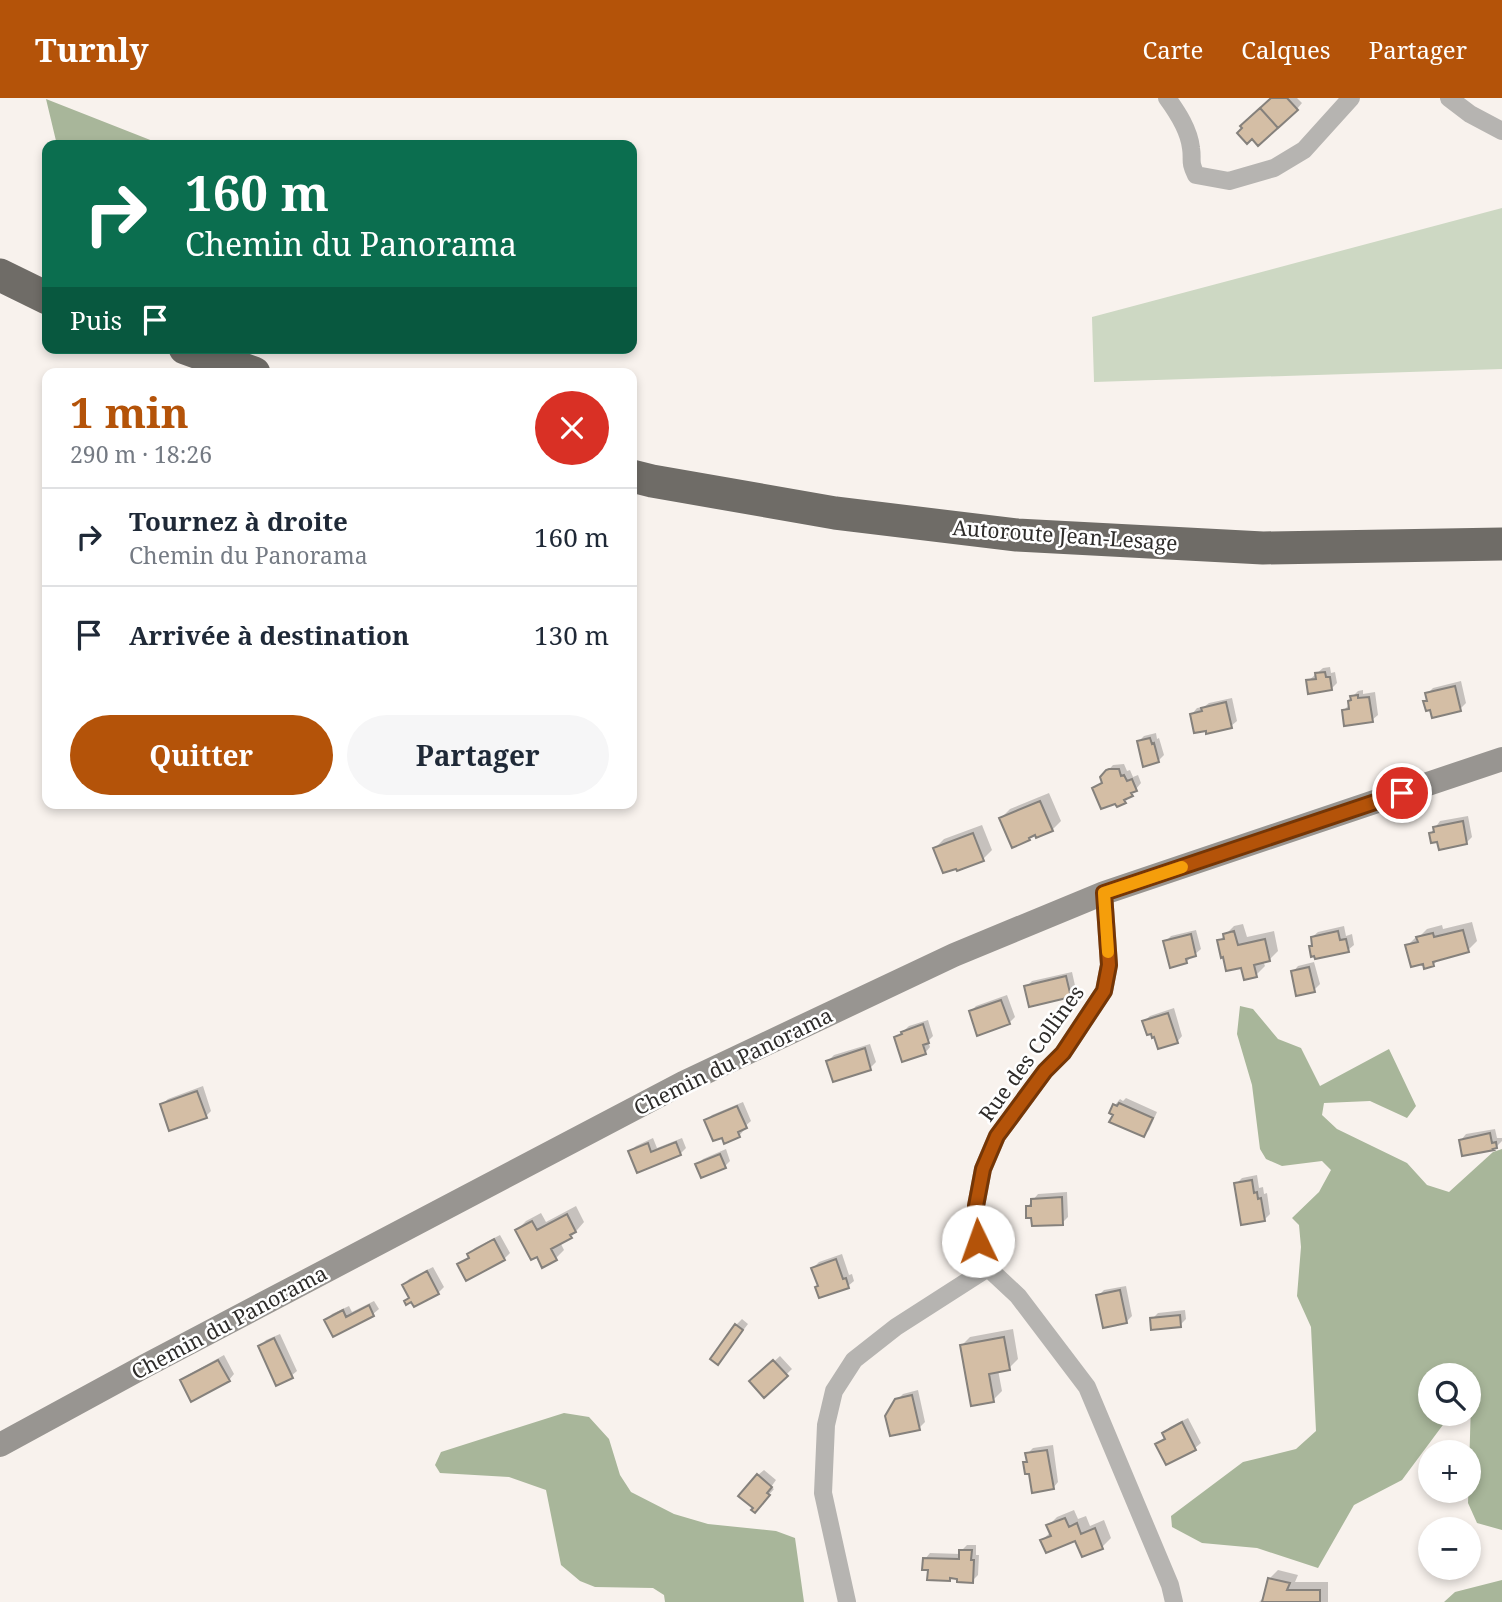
<!DOCTYPE html>
<html lang="fr">
<meta charset="utf-8">
<style>
body{margin:0;font-family:"Noto Serif",serif;background:#f6f6f7;color:#1f2937;height:100vh;display:flex;flex-direction:column;font-size:26px;white-space:nowrap}
*{box-sizing:border-box;margin:0}
p{font-size:23px;color:#747a83}
.icon{flex:none;width:38px;height:38px;fill:none;stroke:currentColor;stroke-width:2;stroke-linecap:round;stroke-linejoin:round}
.map{position:relative;flex:1;overflow:hidden}
.panel{position:absolute;left:42px;top:270px;width:595px;height:441px;display:flex;flex-direction:column;background:#fff;border-radius:14px;box-shadow:0 4px 10px #0003}
.panel>*{flex:none}
.hud{position:absolute;left:42px;top:42px;width:595px;height:214px;border-radius:14px;box-shadow:0 4px 10px #0003;background:#0b6e4f;color:#fff;overflow:hidden}
.buttons{position:absolute;left:1418px;top:1265px;display:grid;gap:14px}
.buttons a{display:grid;place-items:center;width:63px;height:63px;border-radius:50%;background:#fff;box-shadow:0 4px 10px #0003;font-size:35px}
.pin{position:absolute;display:grid;place-items:center;width:60px;height:60px;color:#fff;margin:-30px;border:4px solid #fff;border-radius:50%;box-shadow:0 2px 7px #0007}
.me{position:absolute;width:77px;margin:-38px;rotate:357deg;stroke-linejoin:round;filter:drop-shadow(0 0 5px #0008)}
.turn{display:flex;align-items:center;gap:24px;height:147px;padding:0 28px;font-size:32px}
.turn .icon{width:91px;height:91px;stroke-width:2.5}
.turn b{display:block;font-size:49px;line-height:60px}
.then{display:flex;align-items:center;height:66px;padding:0 28px;background:#0003;gap:14px;font-size:26px}
.round{display:grid;place-items:center;flex:none;width:74px;height:74px;border-radius:37px;background:#f6f6f7}
.summary{display:flex;align-items:center;justify-content:space-between;height:119px;padding:0 28px}
h1{font-size:42px;font-weight:700;line-height:52px;color:#b45309}
.primary-button{display:flex;gap:14px;margin-top:auto;padding:14px 28px}
.primary-button a{flex:1;height:80px;border-radius:42px;background:#b45309;color:#fff;font-size:28px;font-weight:700;line-height:80px;text-align:center}
.primary-button a+a{background:#f6f6f7;color:#1f2937}
ul{padding:0;list-style:none}
li{display:flex;align-items:center;gap:21px;height:98px;padding:0 28px;border-top:2px solid #e0e1e3}
li div{flex:1}
li b{display:block;font-size:26px}
li em{font-style:normal}
header{display:flex;align-items:center;gap:42px;box-sizing:border-box;height:98px;padding:0 35px;background:#b45309;color:#fff}
header strong{font-size:33px}
nav{display:flex;gap:38px;margin-inline-start:auto;font-size:24px}
.map>svg:first-child{display:block}
.green{fill:#cdd8c3}
.forest{fill:#a8b69a}
.shadow{fill:#0003}
.building{fill:#d4bea5;stroke:#85817c;stroke-width:2}
.lines{fill:none;stroke-linecap:round;stroke-linejoin:round}
.street{stroke:#b6b4b1;stroke-width:18}
.secondary{stroke:#989591;stroke-width:24}
.highway{stroke:#6f6c67;stroke-width:33}
.route-casing{stroke:#753606;stroke-width:18}
.route{stroke:#b45309;stroke-width:12}
.slow{stroke:#f59e0b;stroke-width:12}
.labels{text-anchor:middle;dominant-baseline:central;stroke-width:5;stroke-linejoin:round;paint-order:stroke}
.street-label{font-size:21px;fill:#2e2c2a;stroke:#fff}
</style>
<header>
<strong>Turnly</strong>
<nav><a>Carte</a><a>Calques</a><a>Partager</a></nav>
</header>
<div class="map">
<svg width="1502" height="1504" viewBox="0 0 1502 1504">
<rect width="100%" height="100%" fill="#f8f2ed"/>
<path class="green" d="M 1502,110 L 1502,271 L 1094,284 L 1092,219 Z"/>
<path class="forest" d="M 46,1 L 163,47 L 57,47 Z
M 1240,908 L 1253,911 L 1278,941 L 1301,950 L 1320,988 L 1389,951 L 1416,1008 L 1407,1020 L 1370,1003 L 1324,1005 L 1322,1017 L 1337,1031 L 1407,1065 L 1427,1087 L 1449,1094 L 1493,1054 L 1502,1051 L 1502,1432 L 1477,1425 L 1468,1405 L 1471,1305 L 1468,1304 L 1468,1278 L 1430,1278 L 1430,1316 L 1451,1316 L 1402,1382 L 1354,1407 L 1318,1470 L 1257,1450 L 1202,1445 L 1172,1429 L 1171,1418 L 1243,1364 L 1296,1351 L 1316,1333 L 1311,1229 L 1297,1198 L 1301,1149 L 1299,1127 L 1292,1120 L 1319,1094 L 1331,1072 L 1322,1063 L 1282,1068 L 1266,1061 L 1260,1051 L 1252,987 L 1237,936 Z
M 564,1315 L 589,1319 L 609,1341 L 620,1377 L 631,1394 L 674,1416 L 708,1426 L 776,1433 L 795,1440 L 804,1504 L 665,1504 L 664,1497 L 653,1490 L 595,1489 L 580,1483 L 561,1467 L 546,1392 L 509,1379 L 440,1375 L 435,1367 L 441,1354 Z
M 1502,1482 L 1502,1504 L 1444,1504 L 1455,1494 Z"/>
<path class="shadow" d="M 1272,0 L 1297,0 L 1302,5 L 1297,11 Z
M 1330,569 L 1331,575 L 1335,574 L 1337,585 L 1331,591 L 1308,583 L 1323,570 Z
M 1461,583 L 1466,605 L 1460,611 L 1431,610 L 1425,604 L 1428,601 L 1427,596 L 1433,590 Z
M 1363,592 L 1363,596 L 1375,594 L 1378,617 L 1372,622 L 1343,613 L 1349,607 L 1352,599 L 1358,593 Z
M 1232,600 L 1237,623 L 1231,628 L 1192,616 L 1197,610 L 1204,609 L 1209,605 Z
M 1156,635 L 1157,641 L 1159,640 L 1164,657 L 1158,663 L 1138,644 L 1144,638 Z
M 1124,666 L 1127,673 L 1130,672 L 1133,679 L 1138,677 L 1141,685 L 1125,704 L 1094,690 L 1103,683 L 1102,679 L 1113,667 Z
M 1049,695 L 1061,723 L 1052,732 L 1034,736 L 1029,741 L 1001,720 L 1010,711 Z
M 1468,718 L 1472,739 L 1466,745 L 1438,742 L 1431,735 L 1440,723 Z
M 982,727 L 992,752 L 983,761 L 935,750 L 944,741 Z
M 1472,824 L 1477,843 L 1468,852 L 1439,861 L 1433,867 L 1407,848 L 1416,839 L 1421,837 L 1427,831 L 1442,827 L 1443,831 Z
M 1243,826 L 1247,839 L 1274,833 L 1278,853 L 1269,862 L 1263,863 L 1265,868 L 1256,877 L 1242,868 L 1219,843 L 1234,828 Z
M 1344,828 L 1346,838 L 1352,836 L 1354,847 L 1348,852 L 1311,849 L 1314,846 L 1312,839 L 1318,834 Z
M 1196,832 L 1201,851 L 1186,864 L 1165,844 L 1171,838 Z
M 1314,864 L 1320,886 L 1314,892 L 1293,874 L 1298,868 Z
M 1072,874 L 1076,892 L 1070,897 L 1026,889 L 1032,883 Z
M 1007,897 L 1015,919 L 1009,925 L 971,913 L 976,908 Z
M 1174,910 L 1182,938 L 1177,944 L 1144,923 L 1150,918 Z
M 928,922 L 933,938 L 928,943 L 930,949 L 925,955 L 896,940 L 909,928 Z
M 870,946 L 876,964 L 870,970 L 828,963 L 834,957 Z
M 203,988 L 211,1013 L 206,1018 L 162,1006 L 168,1001 Z
M 1126,1000 L 1157,1014 L 1149,1032 L 1144,1037 L 1115,1016 L 1115,1007 L 1120,1001 L 1123,1003 Z
M 743,1004 L 751,1023 L 743,1030 L 744,1032 L 739,1038 L 706,1023 L 712,1017 Z
M 1495,1031 L 1497,1040 L 1502,1040 L 1502,1043 L 1496,1049 L 1461,1042 L 1466,1036 Z
M 653,1040 L 657,1050 L 682,1040 L 686,1050 L 680,1056 L 630,1053 L 636,1048 Z
M 726,1051 L 730,1063 L 725,1068 L 697,1067 L 703,1061 Z
M 1257,1077 L 1259,1090 L 1263,1089 L 1264,1096 L 1267,1095 L 1270,1116 L 1264,1122 L 1236,1086 L 1242,1080 Z
M 1067,1094 L 1068,1119 L 1062,1125 L 1027,1109 L 1038,1096 Z
M 576,1108 L 584,1124 L 571,1139 L 560,1144 L 564,1152 L 555,1161 L 517,1132 L 526,1123 L 541,1115 L 546,1124 Z
M 500,1137 L 510,1155 L 504,1161 L 459,1166 L 470,1158 L 469,1156 L 475,1150 Z
M 842,1156 L 849,1177 L 852,1176 L 854,1183 L 848,1188 L 819,1187 L 813,1170 L 819,1164 Z
M 433,1169 L 444,1189 L 438,1195 L 415,1207 L 412,1202 L 406,1203 L 410,1199 L 404,1187 L 409,1181 Z
M 1126,1188 L 1132,1218 L 1126,1224 L 1098,1198 L 1104,1192 Z
M 374,1203 L 379,1211 L 373,1216 L 327,1222 L 332,1216 L 349,1208 L 352,1214 Z
M 1185,1212 L 1186,1221 L 1180,1227 L 1152,1221 L 1158,1215 Z
M 742,1221 L 748,1226 L 718,1265 L 736,1227 Z
M 1013,1231 L 1018,1261 L 1009,1270 L 998,1272 L 1002,1293 L 993,1302 L 961,1248 L 970,1239 Z
M 280,1236 L 297,1273 L 291,1278 L 260,1248 L 266,1242 Z
M 224,1257 L 234,1276 L 229,1282 L 182,1283 L 188,1277 Z
M 780,1258 L 792,1271 L 764,1298 L 752,1284 Z
M 918,1292 L 925,1324 L 919,1330 L 897,1302 L 903,1296 Z
M 1188,1320 L 1201,1345 L 1195,1350 L 1157,1346 L 1166,1339 L 1164,1335 L 1170,1329 Z
M 1053,1347 L 1058,1384 L 1053,1390 L 1030,1374 L 1025,1365 L 1028,1362 L 1027,1356 L 1033,1350 Z
M 764,1372 L 776,1382 L 771,1389 L 774,1391 L 760,1407 L 758,1377 Z
M 1074,1412 L 1078,1421 L 1086,1418 L 1090,1428 L 1104,1422 L 1111,1440 L 1102,1449 L 1083,1457 L 1076,1441 L 1042,1442 L 1051,1434 L 1048,1428 L 1057,1419 Z
M 967,1447 L 976,1447 L 976,1457 L 979,1457 L 978,1477 L 972,1483 L 959,1479 L 952,1479 L 949,1482 L 929,1470 L 925,1461 L 930,1455 L 961,1456 L 961,1453 Z
M 1278,1472 L 1298,1477 L 1295,1484 L 1328,1484 L 1328,1504 L 1259,1504 L 1265,1498 L 1269,1481 Z"/>
<path class="building" d="M 1271,0 L 1287,0 L 1298,12 L 1278,30 L 1260,10 Z
M 1260,10 L 1278,30 L 1258,48 L 1252,41 L 1247,46 L 1237,35 L 1242,30 L 1240,28 Z
M 1325,574 L 1326,579 L 1330,579 L 1332,592 L 1308,596 L 1306,582 L 1316,581 L 1315,575 Z
M 1455,588 L 1461,613 L 1432,620 L 1430,612 L 1426,613 L 1423,603 L 1427,603 L 1425,595 Z
M 1358,597 L 1358,600 L 1369,599 L 1373,624 L 1344,628 L 1342,612 L 1349,611 L 1348,603 L 1351,602 L 1350,598 Z
M 1226,604 L 1232,630 L 1206,636 L 1206,633 L 1194,635 L 1190,616 L 1202,613 L 1201,610 Z
M 1150,640 L 1152,646 L 1154,645 L 1159,664 L 1143,669 L 1137,643 Z
M 1109,671 L 1119,671 L 1121,678 L 1124,677 L 1127,683 L 1132,681 L 1137,693 L 1131,695 L 1133,698 L 1124,702 L 1126,705 L 1117,709 L 1115,706 L 1101,711 L 1092,690 L 1102,685 L 1100,679 L 1106,672 Z
M 1040,703 L 1053,733 L 1036,740 L 1035,737 L 1029,740 L 1030,742 L 1012,750 L 999,720 Z
M 1463,723 L 1467,746 L 1439,752 L 1437,744 L 1431,745 L 1429,735 L 1434,734 L 1433,729 Z
M 973,735 L 984,763 L 957,773 L 956,771 L 943,775 L 933,750 Z
M 1463,832 L 1469,854 L 1433,864 L 1434,868 L 1424,871 L 1423,866 L 1411,869 L 1405,847 L 1418,844 L 1416,839 L 1433,835 L 1434,839 Z
M 1234,833 L 1238,847 L 1265,841 L 1270,863 L 1254,867 L 1257,879 L 1244,882 L 1241,870 L 1226,873 L 1223,859 L 1221,860 L 1217,842 L 1224,841 L 1223,836 Z
M 1338,833 L 1340,842 L 1346,841 L 1349,854 L 1315,861 L 1314,858 L 1311,859 L 1309,848 L 1312,848 L 1311,839 Z
M 1191,836 L 1196,858 L 1186,861 L 1187,865 L 1170,870 L 1163,843 Z
M 1309,869 L 1315,894 L 1296,898 L 1291,873 Z
M 1066,878 L 1071,899 L 1029,909 L 1024,888 Z
M 1001,902 L 1010,926 L 977,938 L 969,913 Z
M 1168,915 L 1178,945 L 1158,951 L 1154,939 L 1152,940 L 1151,936 L 1147,937 L 1142,923 Z
M 923,926 L 929,945 L 923,947 L 926,956 L 902,964 L 894,939 L 902,936 L 901,934 Z
M 865,950 L 871,972 L 833,984 L 826,963 Z
M 197,993 L 207,1020 L 169,1033 L 160,1006 Z
M 1119,1005 L 1153,1020 L 1144,1039 L 1109,1024 L 1113,1017 L 1109,1015 L 1113,1006 L 1117,1008 Z
M 737,1008 L 747,1030 L 738,1034 L 740,1039 L 724,1046 L 722,1040 L 713,1043 L 704,1022 Z
M 1490,1035 L 1492,1045 L 1496,1044 L 1497,1050 L 1493,1051 L 1494,1052 L 1462,1058 L 1459,1042 Z
M 676,1044 L 681,1057 L 637,1075 L 628,1053 L 648,1045 L 651,1054 Z
M 720,1056 L 726,1070 L 701,1080 L 695,1066 Z
M 1252,1082 L 1254,1095 L 1257,1094 L 1258,1101 L 1261,1100 L 1265,1123 L 1241,1127 L 1234,1085 Z
M 1062,1099 L 1063,1127 L 1032,1128 L 1031,1120 L 1026,1120 L 1026,1108 L 1031,1108 L 1031,1101 Z
M 567,1116 L 576,1134 L 570,1137 L 572,1140 L 551,1151 L 557,1162 L 542,1170 L 537,1159 L 531,1162 L 515,1132 L 532,1123 L 537,1132 Z
M 494,1141 L 505,1162 L 466,1183 L 457,1166 L 469,1160 L 467,1156 Z
M 836,1161 L 843,1181 L 846,1180 L 849,1190 L 819,1200 L 815,1189 L 818,1188 L 811,1170 Z
M 427,1173 L 439,1196 L 414,1209 L 411,1204 L 406,1207 L 404,1203 L 409,1200 L 402,1187 Z
M 1120,1192 L 1127,1225 L 1103,1230 L 1096,1197 Z
M 369,1207 L 374,1218 L 333,1239 L 324,1222 L 343,1212 L 346,1219 Z
M 1180,1217 L 1181,1229 L 1151,1232 L 1150,1220 Z
M 735,1226 L 743,1232 L 718,1267 L 710,1261 Z
M 1004,1239 L 1010,1272 L 989,1276 L 994,1304 L 971,1308 L 960,1247 Z
M 274,1240 L 293,1280 L 276,1288 L 258,1248 Z
M 218,1262 L 230,1283 L 191,1304 L 180,1282 Z
M 773,1262 L 788,1278 L 764,1300 L 749,1283 Z
M 912,1297 L 920,1332 L 890,1338 L 885,1318 L 895,1301 Z
M 1182,1324 L 1196,1352 L 1166,1367 L 1155,1346 L 1165,1341 L 1162,1335 Z
M 1047,1352 L 1054,1391 L 1032,1395 L 1029,1376 L 1025,1376 L 1023,1364 L 1027,1364 L 1025,1355 Z
M 757,1376 L 772,1389 L 767,1395 L 770,1397 L 755,1415 L 751,1412 L 753,1410 L 738,1398 Z
M 1065,1420 L 1069,1429 L 1077,1425 L 1081,1436 L 1095,1430 L 1103,1451 L 1082,1459 L 1075,1443 L 1046,1455 L 1040,1442 L 1051,1438 L 1046,1427 Z
M 959,1452 L 972,1452 L 971,1462 L 974,1462 L 973,1485 L 957,1484 L 957,1481 L 950,1480 L 950,1483 L 927,1482 L 928,1472 L 922,1472 L 923,1460 L 959,1461 Z
M 1268,1480 L 1290,1485 L 1287,1492 L 1320,1492 L 1320,1504 L 1262,1504 Z"/>
<g class="lines">
<path class="street" d="M 1167,0 C 1178,15 1189,32 1191,50 C 1193,63 1189,63 1196,77 L 1229,83 L 1274,70 L 1304,52 L 1351,0
M 1449,0 L 1470,16 L 1502,33
M 1104,795 L 1109,867 L 1104,893 L 1063,955 L 1045,973 L 997,1038 L 983,1071 L 976,1108 L 978,1143 L 988,1170 L 1018,1198 L 1087,1289 L 1170,1487 L 1174,1504
M 847,1504 L 823,1395 L 826,1327 L 834,1293 L 854,1262 L 896,1229 L 988,1170"/>
<path class="secondary" d="M 0,1347 L 145,1268 L 683,985 L 954,857 L 1104,795 L 1502,661"/>
<path class="highway" d="M 0,177 L 47,200
M 185,250 L 254,275
M 632,378 L 652,383 L 835,415 L 1017,437 L 1263,450 L 1502,446"/>
</g>
<g class="lines">
<g class="route-casing">
<path id="route" d="M 978,1143 L 976,1108 L 983,1071 L 997,1038 L 1045,973 L 1063,955 L 1104,893 L 1109,867 L 1104,795 L 1402,695"/>
</g>
<use href="#route" class="route"/>
<path class="slow" d="M 1108,854 L 1104,795 L 1182,769"/>
</g>
<g class="labels">
<g class="street-label">
<text transform="translate(1065 437) rotate(4)">Autoroute Jean-Lesage</text>
<text transform="translate(1031 955) rotate(-54)">Rue des Collines</text>
<text transform="translate(733 963) rotate(-26)">Chemin du Panorama</text>
<text transform="translate(229 1224) rotate(-28)">Chemin du Panorama</text>
</g>
</g>
</svg>
<div class="buttons">
<a><svg class="icon" aria-label="search" viewBox="0 0 24 24"><circle cx="10" cy="10" r="6"/><path d="M15 15l6 6"/></svg></a>
<a>+</a>
<a>−</a>
</div>
<div class="pin" style="left:1402px;top:695px;background:#d93025"><svg class="icon" aria-label="arrive" viewBox="0 0 24 24"><path d="M6 21V4h12l-3 4 3 4H6"/></svg></div>
<svg class="me" style="left:978px;top:1143px" viewBox="-20 -20 40 40"><circle r="19" fill="#fff"/><path d="M0-13L10 11 0 6-10 11z" fill="#b45309"/></svg>
<div class="hud">
<div class="turn"><svg class="icon" aria-label="right" viewBox="0 0 24 24"><path d="M7 20v-9h11M14 6l5 5-5 5"/></svg><div><b>160 m</b>Chemin du Panorama</div></div>
<div class="then">Puis<svg class="icon" aria-label="arrive" viewBox="0 0 24 24"><path d="M6 21V4h12l-3 4 3 4H6"/></svg></div>
</div>
<section class="panel">
<div class="summary"><div><h1>1 min</h1><p>290 m · 18:26</p></div><a class="round" style="background:#d93025;color:#fff"><svg class="icon" aria-label="close" viewBox="0 0 24 24"><path d="M6 6l12 12M18 6L6 18"/></svg></a></div>
<ul>
<li><svg class="icon" aria-label="right" viewBox="0 0 24 24"><path d="M7 20v-9h11M14 6l5 5-5 5"/></svg><div><b>Tournez à droite</b><p>Chemin du Panorama</p></div><em>160 m</em></li>
<li><svg class="icon" aria-label="arrive" viewBox="0 0 24 24"><path d="M6 21V4h12l-3 4 3 4H6"/></svg><div><b>Arrivée à destination</b></div><em>130 m</em></li>
</ul>
<div class="primary-button"><a>Quitter</a><a>Partager</a></div>
</section>
</div>
